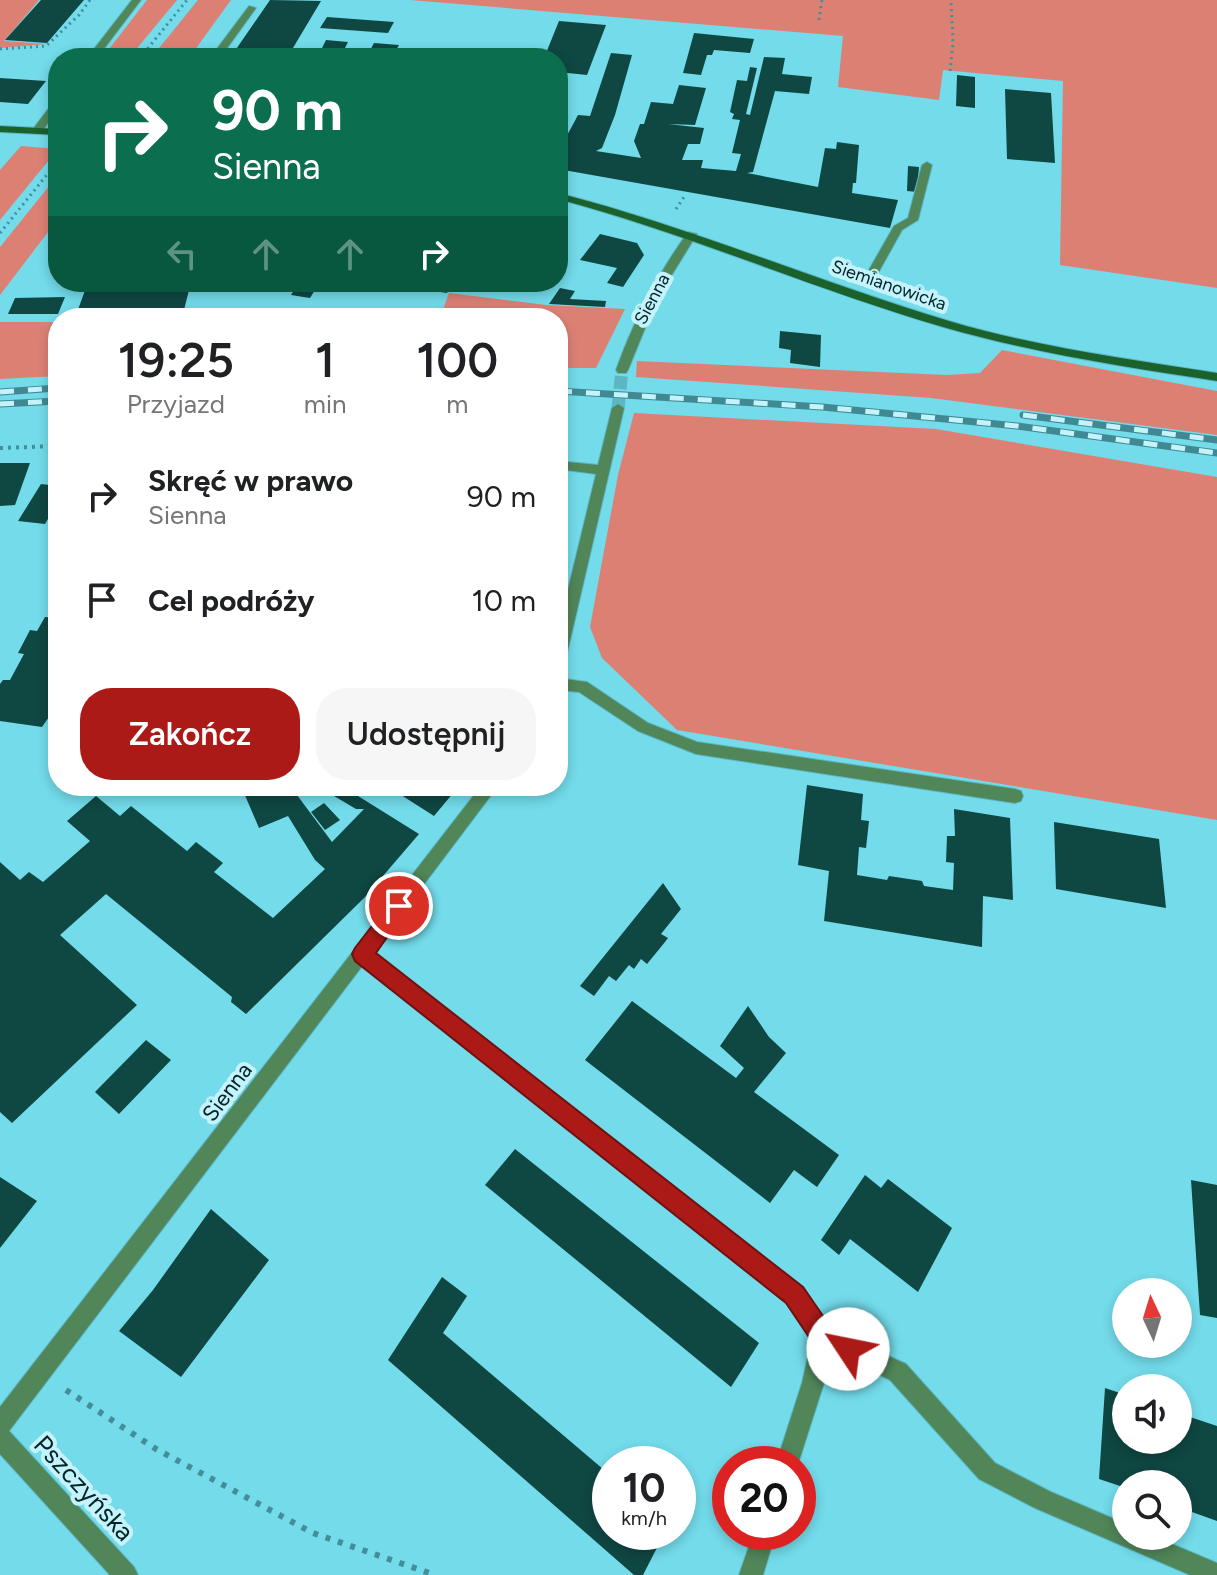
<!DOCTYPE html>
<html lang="pl">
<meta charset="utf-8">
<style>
body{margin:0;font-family:Figtree,sans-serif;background:#f6f6f6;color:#202124;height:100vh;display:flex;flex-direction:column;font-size:30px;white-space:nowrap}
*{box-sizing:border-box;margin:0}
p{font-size:26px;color:#757577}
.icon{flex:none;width:44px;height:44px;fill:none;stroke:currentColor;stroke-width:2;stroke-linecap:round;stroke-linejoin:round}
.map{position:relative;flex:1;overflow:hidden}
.panel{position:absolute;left:48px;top:308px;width:520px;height:488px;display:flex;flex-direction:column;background:#fff;border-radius:32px;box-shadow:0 4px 12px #0003}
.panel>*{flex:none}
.hud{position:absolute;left:48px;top:48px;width:520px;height:244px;border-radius:32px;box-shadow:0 4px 12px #0003;background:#0b6e4f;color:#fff;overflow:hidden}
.needle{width:52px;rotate:356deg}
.buttons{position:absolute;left:1112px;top:1278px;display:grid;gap:16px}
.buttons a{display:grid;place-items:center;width:80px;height:80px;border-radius:50%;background:#fff;box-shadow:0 4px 12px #0003;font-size:40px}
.speed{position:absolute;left:592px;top:1446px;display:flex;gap:16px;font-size:40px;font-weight:700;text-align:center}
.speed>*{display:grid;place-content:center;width:104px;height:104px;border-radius:50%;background:#fff;box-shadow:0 4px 12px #0003;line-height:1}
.speed small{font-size:20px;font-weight:400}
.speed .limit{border:12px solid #d22;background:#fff;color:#111}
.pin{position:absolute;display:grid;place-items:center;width:68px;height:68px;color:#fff;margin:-34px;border:4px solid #fff;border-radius:50%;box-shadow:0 2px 8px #0007}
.me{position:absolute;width:88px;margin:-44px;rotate:304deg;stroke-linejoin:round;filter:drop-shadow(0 0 6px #0008)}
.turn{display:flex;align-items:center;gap:28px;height:168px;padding:0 32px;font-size:36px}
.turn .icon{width:104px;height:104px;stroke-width:2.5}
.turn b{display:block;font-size:56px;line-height:68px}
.lanes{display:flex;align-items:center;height:76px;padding:0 32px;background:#0003;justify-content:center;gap:40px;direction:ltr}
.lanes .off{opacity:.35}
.eta{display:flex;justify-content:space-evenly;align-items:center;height:136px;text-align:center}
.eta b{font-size:48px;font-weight:600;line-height:56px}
.cta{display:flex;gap:16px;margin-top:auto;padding:16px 32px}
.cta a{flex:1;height:92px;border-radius:32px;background:#ac1a18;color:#fff;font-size:32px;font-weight:600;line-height:92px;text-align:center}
.cta a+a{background:#f6f6f6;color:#202124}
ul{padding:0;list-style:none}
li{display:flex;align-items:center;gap:24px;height:104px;padding:0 32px}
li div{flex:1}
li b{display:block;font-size:30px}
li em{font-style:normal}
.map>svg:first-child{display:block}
.green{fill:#dd8074}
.building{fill:#0f4743}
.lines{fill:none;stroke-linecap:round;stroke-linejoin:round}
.minor-tunnel{stroke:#5cb6c3;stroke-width:13;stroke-dasharray:13 6;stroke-linecap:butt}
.service-casing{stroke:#5cb6c3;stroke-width:2}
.minor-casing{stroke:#5cb6c3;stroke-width:2}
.secondary-casing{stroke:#5cb6c3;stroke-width:2}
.path-far2{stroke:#438e99;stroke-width:3;stroke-dasharray:2 4;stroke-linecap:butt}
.path-far1{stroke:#438e99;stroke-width:4;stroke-dasharray:3 5;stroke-linecap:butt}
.path{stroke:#438e99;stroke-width:6;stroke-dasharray:5 8;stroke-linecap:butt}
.service{fill:#518659;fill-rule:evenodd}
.minor{fill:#518659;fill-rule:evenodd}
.secondary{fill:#1b612c;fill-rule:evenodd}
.rail-casing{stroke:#408993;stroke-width:7}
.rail{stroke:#c4f3fb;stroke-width:5;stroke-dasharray:14;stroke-linecap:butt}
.route{fill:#ac1a18;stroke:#701110;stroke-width:2}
.labels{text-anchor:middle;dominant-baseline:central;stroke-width:8;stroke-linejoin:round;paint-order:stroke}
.far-street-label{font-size:18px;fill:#022429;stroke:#c4f3fb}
.street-label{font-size:22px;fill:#022429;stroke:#c4f3fb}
.near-street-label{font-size:26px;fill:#022429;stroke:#c4f3fb}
</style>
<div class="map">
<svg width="1217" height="1575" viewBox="0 0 1217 1575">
<rect width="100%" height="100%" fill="#73dbea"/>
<path class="green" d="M 0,0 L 39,0 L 4,41 L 46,44 L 0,48 Z
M 147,0 L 177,0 L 129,58 L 102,58 Z
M 198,0 L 231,0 L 189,58 L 151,58 Z
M 410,0 L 1217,0 L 1217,288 L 1060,265 L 1063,81 L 943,70 L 939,100 L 838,87 L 843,36 Z
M 21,146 L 58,149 L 0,220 L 0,170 Z
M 58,175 L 58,219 L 0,295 L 0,247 Z
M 449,293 L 546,305 L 625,309 L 596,368 L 558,368 L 558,318 L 440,318 Z
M 0,322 L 58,322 L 58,376 L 0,379 Z
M 1002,350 L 1217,391 L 1217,435 L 931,398 L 636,377 L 637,361 L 947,375 L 980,373 Z
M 634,413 L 936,429 L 1217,477 L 1217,820 L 677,730 L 602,658 L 590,627 L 618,475 Z"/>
<path class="building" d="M 41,0 L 84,0 L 47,43 L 5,40 Z
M 270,0 L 321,1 L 287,58 L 230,58 Z
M 327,17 L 394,22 L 388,33 L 320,28 Z
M 559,21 L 606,25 L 587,75 L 558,72 L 558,58 L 544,58 Z
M 694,33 L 754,39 L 750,53 L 714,50 L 712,55 L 707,55 L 701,75 L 683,73 Z
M 326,40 L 348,42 L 340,58 L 317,58 Z
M 374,43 L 399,45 L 392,58 L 366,58 Z
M 611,53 L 632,55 L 615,115 L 602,148 L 596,151 L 641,158 L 634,141 L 640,124 L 644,124 L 651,102 L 673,104 L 679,85 L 706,88 L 695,125 L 668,124 L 704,128 L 700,144 L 688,144 L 682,160 L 703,160 L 701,168 L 736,171 L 741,154 L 732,153 L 740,120 L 732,119 L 734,114 L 730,112 L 737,80 L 747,81 L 750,67 L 757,68 L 746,114 L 750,115 L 764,57 L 785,58 L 782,74 L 812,77 L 809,94 L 775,91 L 753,172 L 747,173 L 818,187 L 825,148 L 836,149 L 837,142 L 859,145 L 856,183 L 853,183 L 852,193 L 898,200 L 890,228 L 558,169 L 558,145 L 567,146 L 563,143 L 578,115 L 590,116 Z
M 957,75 L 975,77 L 975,108 L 956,106 Z
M 0,78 L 46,81 L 28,104 L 0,102 Z
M 1005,89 L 1051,93 L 1055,163 L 1007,159 Z
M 908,166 L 919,167 L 917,192 L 907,191 Z
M 600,234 L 637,243 L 644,255 L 623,287 L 607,283 L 617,268 L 580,260 Z
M 88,282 L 191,282 L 182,318 L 75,318 Z
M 299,282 L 320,282 L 310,298 L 291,295 Z
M 378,282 L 451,282 L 447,293 Z
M 560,288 L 575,291 L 570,299 L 606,301 L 605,307 L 549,304 Z
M 65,297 L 58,314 L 8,314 L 15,298 Z
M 780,331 L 821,335 L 820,367 L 790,363 L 791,350 L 779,348 Z
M 0,463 L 30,463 L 15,505 L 0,506 Z
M 41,484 L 58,486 L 58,502 L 45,524 L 18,521 Z
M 45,617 L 58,618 L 58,704 L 42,727 L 0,721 L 0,684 L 3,680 L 10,680 L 24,654 L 18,653 L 30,630 L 37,631 Z
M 807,785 L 863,794 L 861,820 L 869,821 L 866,848 L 859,847 L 857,875 L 887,880 L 889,876 L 922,881 L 924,886 L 953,890 L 954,863 L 946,862 L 947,836 L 955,836 L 954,809 L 1010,818 L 1013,900 L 983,896 L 982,947 L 824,921 L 829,871 L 798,865 Z
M 241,786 L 268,786 L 271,793 L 279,786 L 297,786 L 294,791 L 332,842 L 364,809 L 356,809 L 317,786 L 342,786 L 419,834 L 364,898 L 246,1014 L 231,1002 L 232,997 L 106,894 L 60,935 L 137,1005 L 12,1123 L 0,1112 L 0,862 L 20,880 L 29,872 L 43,882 L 90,841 L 67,821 L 96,796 L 120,816 L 131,806 L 187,851 L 196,842 L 223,863 L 214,872 L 273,918 L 325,869 L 315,860 L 288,816 L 259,828 Z
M 387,786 L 459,786 L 434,816 Z
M 324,803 L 340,820 L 325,830 L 311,812 Z
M 1054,822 L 1159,839 L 1166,908 L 1056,889 Z
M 663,883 L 681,909 L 661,934 L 668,938 L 665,942 L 647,964 L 641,959 L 634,969 L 629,965 L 616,981 L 609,976 L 594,996 L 580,986 Z
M 632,1001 L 736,1078 L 744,1068 L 720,1046 L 748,1006 L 769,1037 L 786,1053 L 754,1092 L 839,1155 L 817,1187 L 794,1170 L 770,1203 L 585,1060 Z
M 146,1040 L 171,1060 L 119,1114 L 95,1092 Z
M 515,1149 L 759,1343 L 731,1387 L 485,1185 Z
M 865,1175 L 881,1188 L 888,1179 L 952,1228 L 918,1292 L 850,1239 L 839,1255 L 821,1240 Z
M 0,1177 L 37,1201 L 0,1248 Z
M 1191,1180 L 1217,1185 L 1217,1318 L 1200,1315 Z
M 211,1209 L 269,1260 L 181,1377 L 119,1331 L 153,1290 Z
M 442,1277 L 467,1296 L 443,1333 L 610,1475 L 610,1532 L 665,1532 L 643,1575 L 634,1575 L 388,1360 Z
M 1105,1388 L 1126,1395 L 1126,1440 L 1178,1440 L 1178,1413 L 1217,1426 L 1217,1521 L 1178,1507 L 1178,1484 L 1126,1484 L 1126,1488 L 1099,1479 Z"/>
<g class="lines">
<path class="minor-tunnel" d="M 618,408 L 622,370"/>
<g class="service-casing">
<path id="service" d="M 927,162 L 932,165 L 918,220 L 902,230 L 872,284 L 864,284 L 862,282 L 894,226 L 908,218 L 922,165 Z
M 213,282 L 226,282 L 215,289 L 209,286 Z
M 558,678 L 587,682 L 648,723 L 697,742 L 1015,789 L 1021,791 L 1023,796 L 1021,801 L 1015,803 L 696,754 L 638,731 L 579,692 L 558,690 Z
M 823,1326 L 906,1364 L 995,1463 L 1051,1492 L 1126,1524 L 1126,1536 L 1153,1536 L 1217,1563 L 1217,1575 L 1190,1575 L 1035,1508 L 979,1479 L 890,1380 L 816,1344 L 812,1337 L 816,1330 Z"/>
</g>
<g class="minor-casing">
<path id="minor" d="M 132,0 L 141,0 L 97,58 L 87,58 Z
M 249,6 L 256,8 L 220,58 L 210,58 Z
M 58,99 L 58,109 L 41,133 L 33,133 L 33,129 L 55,100 Z
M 688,232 L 697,234 L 657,299 L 628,370 L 626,373 L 618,373 L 616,370 C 634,320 657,275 688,232 Z
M 618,404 L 624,408 L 565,662 L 558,668 L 558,631 L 596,474 L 558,469 L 558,461 L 598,465 L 612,408 Z
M 481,786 L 498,786 L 373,952 L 802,1288 L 834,1337 L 824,1383 L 798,1464 L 776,1464 L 802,1383 L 812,1339 L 788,1302 L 363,965 L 9,1431 L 134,1567 L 138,1575 L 110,1575 L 0,1454 L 0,1407 Z
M 754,1532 L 776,1532 L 763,1575 L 739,1575 Z"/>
</g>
<g class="secondary-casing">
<path id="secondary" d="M 0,126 L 58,129 L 58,135 L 0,132 Z
M 558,193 C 691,227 818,282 949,321 C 1036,347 1127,359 1217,373 L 1217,381 C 1125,367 1033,353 943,327 C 813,289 689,234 558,199 Z"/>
</g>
<path class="path-far2" d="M 819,20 L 822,0
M 0,49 L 46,46 L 79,15 L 90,0
M 140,58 L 187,0
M 950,71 L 953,43 L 951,0
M 676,209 L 686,194
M 0,233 L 58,161"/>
<path class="path-far1" d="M 0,448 L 58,446"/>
<path class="path" d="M 66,1390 L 156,1449 L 313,1533 L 435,1575"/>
<use href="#service" class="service"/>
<use href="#minor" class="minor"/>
<use href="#secondary" class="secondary"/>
<g class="rail-casing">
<path id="rail" d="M 558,391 L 822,407 L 1017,426 L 1217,453
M 0,392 L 58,388
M 0,404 L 58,401
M 1023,415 L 1217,440"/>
</g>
<use href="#rail" class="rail"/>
</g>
<path class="route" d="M 399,898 L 406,900 L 409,906 L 376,953 L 803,1287 L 832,1329 L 857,1341 L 860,1349 L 857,1357 L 848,1361 L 815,1346 L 786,1303 L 355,961 L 352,954 L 355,948 L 392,900 Z"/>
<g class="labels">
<g class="far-street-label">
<text transform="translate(889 285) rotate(19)">Siemianowicka</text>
<text transform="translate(652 299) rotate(-62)">Sienna</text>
</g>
<g class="street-label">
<text transform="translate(227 1092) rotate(-53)">Sienna</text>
</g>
<g class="near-street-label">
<text transform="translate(84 1488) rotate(47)">Pszczyńska</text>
</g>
</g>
</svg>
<div class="buttons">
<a><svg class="needle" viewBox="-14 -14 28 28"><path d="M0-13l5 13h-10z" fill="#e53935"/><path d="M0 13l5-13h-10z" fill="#757577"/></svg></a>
<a><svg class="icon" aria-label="sound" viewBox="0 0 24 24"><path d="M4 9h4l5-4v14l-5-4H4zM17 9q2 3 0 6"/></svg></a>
<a><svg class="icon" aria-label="search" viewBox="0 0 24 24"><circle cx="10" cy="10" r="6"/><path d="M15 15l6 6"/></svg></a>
</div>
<div class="speed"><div>10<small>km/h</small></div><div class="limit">20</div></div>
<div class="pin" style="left:399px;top:906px;background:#d93025"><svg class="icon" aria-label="arrive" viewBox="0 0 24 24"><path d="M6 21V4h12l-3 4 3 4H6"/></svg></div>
<svg class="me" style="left:848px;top:1349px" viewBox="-20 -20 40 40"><circle r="19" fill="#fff"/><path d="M0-13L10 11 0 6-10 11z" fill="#ac1a18"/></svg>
<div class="hud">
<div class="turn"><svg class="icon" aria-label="right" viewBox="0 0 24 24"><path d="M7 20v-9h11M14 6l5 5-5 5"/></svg><div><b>90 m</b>Sienna</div></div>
<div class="lanes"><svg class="icon off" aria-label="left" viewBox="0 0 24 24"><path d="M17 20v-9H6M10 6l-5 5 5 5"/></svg><svg class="icon off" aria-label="ahead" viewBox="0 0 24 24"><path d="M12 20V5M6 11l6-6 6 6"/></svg><svg class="icon off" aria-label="ahead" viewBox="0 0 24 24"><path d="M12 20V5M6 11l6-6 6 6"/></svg><svg class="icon" aria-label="right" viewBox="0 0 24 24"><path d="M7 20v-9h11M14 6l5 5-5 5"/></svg></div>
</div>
<section class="panel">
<div class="eta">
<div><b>19:25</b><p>Przyjazd</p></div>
<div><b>1</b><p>min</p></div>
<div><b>100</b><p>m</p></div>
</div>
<ul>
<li><svg class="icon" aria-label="right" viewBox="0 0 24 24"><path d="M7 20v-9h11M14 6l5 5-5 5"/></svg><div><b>Skręć w prawo</b><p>Sienna</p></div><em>90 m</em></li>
<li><svg class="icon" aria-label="arrive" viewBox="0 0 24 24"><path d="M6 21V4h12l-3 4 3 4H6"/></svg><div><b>Cel podróży</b></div><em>10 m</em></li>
</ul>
<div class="cta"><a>Zakończ</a><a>Udostępnij</a></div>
</section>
</div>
